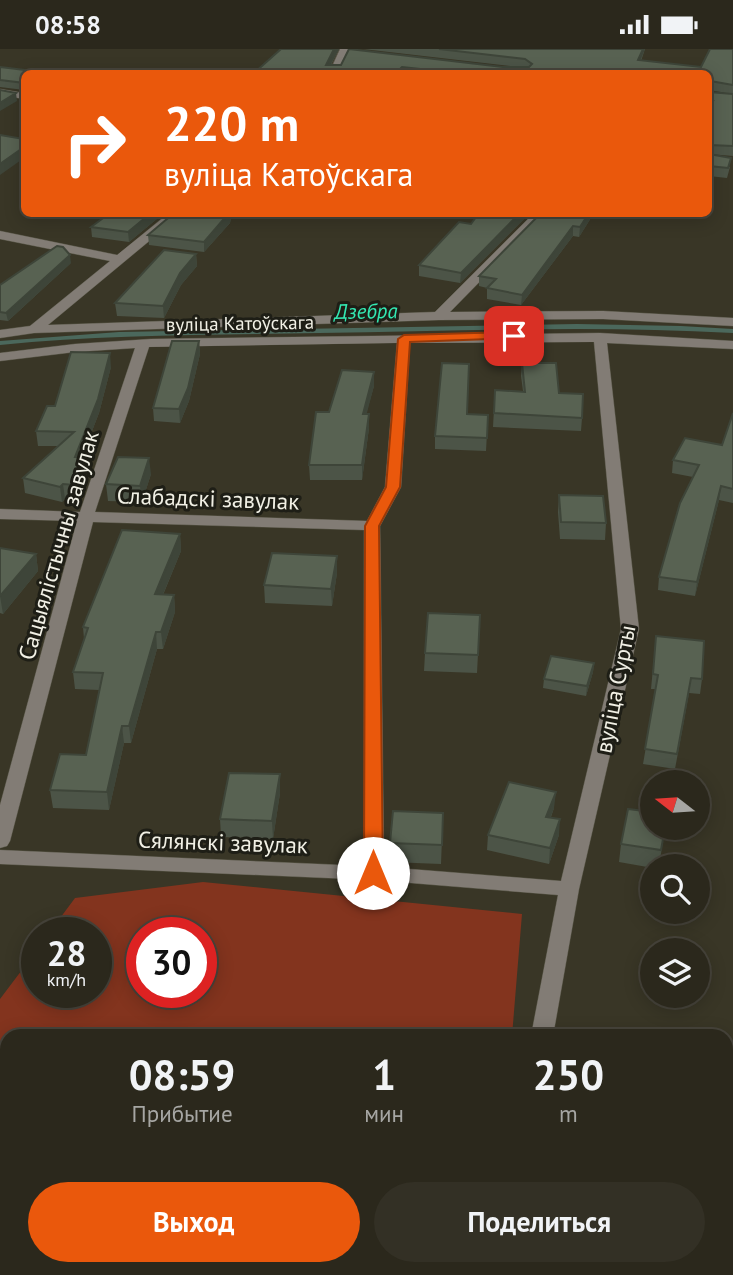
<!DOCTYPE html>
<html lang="ru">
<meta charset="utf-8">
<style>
body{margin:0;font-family:"PT Sans",sans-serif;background:#333025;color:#f1f3f6;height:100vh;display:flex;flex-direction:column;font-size:26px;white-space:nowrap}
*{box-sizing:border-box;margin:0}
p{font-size:23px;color:#a6a6a3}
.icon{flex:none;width:38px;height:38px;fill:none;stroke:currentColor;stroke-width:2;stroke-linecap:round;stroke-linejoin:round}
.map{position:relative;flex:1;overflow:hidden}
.details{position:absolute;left:0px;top:980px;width:733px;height:247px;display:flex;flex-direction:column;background:#2b281c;border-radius:21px 21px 0 0;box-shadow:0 4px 18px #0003,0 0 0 2px #47443b}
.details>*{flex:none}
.banner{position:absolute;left:21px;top:21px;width:691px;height:147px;border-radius:10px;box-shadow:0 4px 18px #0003,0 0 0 2px #47443b;background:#ea580c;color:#fff;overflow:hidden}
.needle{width:46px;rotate:287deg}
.controls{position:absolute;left:640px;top:721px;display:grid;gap:14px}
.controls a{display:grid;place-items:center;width:70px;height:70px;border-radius:50%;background:#2b281c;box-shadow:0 4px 18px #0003,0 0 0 2px #47443b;font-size:35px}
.speed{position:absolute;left:21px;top:868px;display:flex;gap:14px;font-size:35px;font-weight:700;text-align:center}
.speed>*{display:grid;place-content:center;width:91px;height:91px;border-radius:50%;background:#2b281c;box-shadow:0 4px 18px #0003,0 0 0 2px #47443b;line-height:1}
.speed small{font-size:18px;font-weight:400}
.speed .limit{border:10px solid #d22;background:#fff;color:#111}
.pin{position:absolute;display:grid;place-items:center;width:60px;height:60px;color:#fff;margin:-30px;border-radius:14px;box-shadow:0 4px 10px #0006}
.me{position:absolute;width:77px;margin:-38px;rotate:0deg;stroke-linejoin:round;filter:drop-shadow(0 0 5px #0008)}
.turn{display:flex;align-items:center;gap:24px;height:147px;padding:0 28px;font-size:32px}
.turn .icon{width:91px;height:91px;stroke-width:2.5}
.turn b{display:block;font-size:49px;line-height:60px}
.eta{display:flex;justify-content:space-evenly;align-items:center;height:119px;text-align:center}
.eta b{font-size:42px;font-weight:700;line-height:49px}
.button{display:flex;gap:14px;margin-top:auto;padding:14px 28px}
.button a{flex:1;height:80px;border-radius:42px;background:#ea580c;color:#fff;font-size:28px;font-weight:700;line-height:80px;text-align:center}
.button a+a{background:#333025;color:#f1f3f6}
.status{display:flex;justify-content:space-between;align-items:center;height:49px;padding:0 35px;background:#2b281c;direction:ltr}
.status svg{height:19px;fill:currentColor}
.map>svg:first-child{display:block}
.green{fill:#83341e;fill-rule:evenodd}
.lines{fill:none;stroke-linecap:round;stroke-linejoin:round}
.stream{fill:#4b685c;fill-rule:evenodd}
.minor-casing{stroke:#565445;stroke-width:1}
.minor{fill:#827c75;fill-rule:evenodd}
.wall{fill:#4c5447;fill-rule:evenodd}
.shaded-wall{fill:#3e4539}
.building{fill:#586252;stroke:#3e4539;stroke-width:2}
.route{fill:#ea580c;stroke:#983908;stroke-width:2}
.labels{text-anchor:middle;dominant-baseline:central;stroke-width:6;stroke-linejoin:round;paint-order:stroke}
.far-street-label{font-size:19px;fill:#f1f0e5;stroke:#1e1e16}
.far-water-label{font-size:21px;font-style:italic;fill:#33e8b2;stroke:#1e1e16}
.street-label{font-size:23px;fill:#f1f0e5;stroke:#1e1e16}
</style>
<div class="status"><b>08:58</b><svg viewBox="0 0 49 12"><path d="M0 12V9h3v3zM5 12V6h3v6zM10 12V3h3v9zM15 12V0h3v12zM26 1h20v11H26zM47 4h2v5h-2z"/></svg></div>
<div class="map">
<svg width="733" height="1226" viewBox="0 0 733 1226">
<rect width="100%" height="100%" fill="#393626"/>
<path class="green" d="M 203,833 L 522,865 L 512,987 L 7,987 L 7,1182 L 0,1182 L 0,950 L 37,901 L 37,943 L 96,943 L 96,884 L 49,884 L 75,849 ZM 142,884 L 201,884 L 201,943 L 142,943 Z"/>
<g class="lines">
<path class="stream" d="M 577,275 L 681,277 L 733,280 L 733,284 C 595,276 457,282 319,284 C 212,286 106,285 0,296 L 0,292 L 119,283 Z"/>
<g class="minor-casing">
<path id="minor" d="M 340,0 L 350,0 L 339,24 L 329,24 Z
M 0,40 L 24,44 L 24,50 L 0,46 Z
M 169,164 L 183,164 L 48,276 L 435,263 L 534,164 L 547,164 L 450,263 L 603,262 L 733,269 L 733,277 L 603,270 L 439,271 L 34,284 L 0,289 L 0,281 L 30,277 L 110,212 L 0,190 L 0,182 L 117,206 Z
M 600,284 L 733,292 L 733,300 L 607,294 L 639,580 L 579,840 L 553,987 L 531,987 L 558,846 L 374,831 L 0,815 L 0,801 L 364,817 L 364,481 L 93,473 L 10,792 L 7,797 L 0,799 L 0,756 L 77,472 L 0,470 L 0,460 L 80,463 L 135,299 L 75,303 L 0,312 L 0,304 L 75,295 L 151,290 ZM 594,293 L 621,580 L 561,832 L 384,818 L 380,477 L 401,438 L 410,294 ZM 397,294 L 385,438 L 367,472 L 95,463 L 149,298 Z
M 465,1220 L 490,1220 L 488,1226 L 462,1226 Z"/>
</g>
<use href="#minor" class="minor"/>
</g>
<path class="wall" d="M 339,0 L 331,16 L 519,18 L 363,0 L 645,0 L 641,12 L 701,18 L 733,0 L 733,107 L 709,105 L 709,24 L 254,24 ZM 709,41 L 732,45 L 709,43 Z
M 0,18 L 24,24 L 24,41 L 0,38 Z
M 709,105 L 730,118 L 727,129 L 709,127 Z
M 164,164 L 129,193 L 92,188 L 91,178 Z
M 174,164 L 232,164 L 230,174 L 204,203 L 149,196 L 148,186 Z
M 479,164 L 530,164 L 460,234 L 419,227 L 419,216 L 471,175 Z
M 541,164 L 594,164 L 579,188 L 573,187 L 521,256 L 487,250 L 487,239 L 479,237 L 479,227 Z
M 196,205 L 197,217 L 181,236 L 164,269 L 117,267 L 115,254 Z
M 71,214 L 8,272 L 0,271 L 0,236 Z
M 199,292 L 200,305 L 189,352 L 180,374 L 154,372 L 153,359 Z
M 522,314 L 559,344 L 582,369 L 581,382 L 493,378 L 495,341 L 523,342 L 521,327 Z
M 111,318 L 99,364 L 82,408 L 84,423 L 76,451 L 65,450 L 62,453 L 25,444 L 23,429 L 59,397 L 38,397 L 36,382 L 55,357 Z
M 374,323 L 374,337 L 366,365 L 369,379 L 362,431 L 310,431 L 309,416 L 329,363 Z
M 733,364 L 733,454 L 719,451 L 695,547 L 658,541 L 659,528 L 693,428 L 672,424 L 673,411 L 722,396 Z
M 467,365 L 488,366 L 486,402 L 435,400 L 435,387 Z
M 151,425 L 142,453 L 108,452 L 106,435 Z
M 559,446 L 606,474 L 605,491 L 560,490 L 558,463 Z
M 180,485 L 181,502 L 163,546 L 174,546 L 175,563 L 163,600 L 157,600 L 131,694 L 124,694 L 109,761 L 53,759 L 50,741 L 86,706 L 99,641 L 75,640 L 73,623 L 84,590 L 83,578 Z
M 0,499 L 36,505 L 38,522 L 3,565 L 0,564 Z
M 337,524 L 332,557 L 265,554 L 264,536 Z
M 480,566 L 477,624 L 424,622 L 425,604 Z
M 656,587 L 702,630 L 700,645 L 689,644 L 675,720 L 643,715 L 656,640 L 651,640 Z
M 594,614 L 593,623 L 586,647 L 543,639 L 544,630 Z
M 280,744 L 273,790 L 221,788 L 220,770 Z
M 554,759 L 551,768 L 559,786 L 549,815 L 487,801 L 488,786 Z
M 443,764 L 441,815 L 390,813 L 390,794 Z
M 665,779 L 659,817 L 653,817 L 653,819 L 619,813 L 621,795 Z"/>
<path class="shaded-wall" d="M 334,0 L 339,0 L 326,24 L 326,16 Z
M 643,0 L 645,0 L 637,20 L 638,11 Z
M 16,44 L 17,52 L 0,62 L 0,54 Z
M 24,98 L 24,109 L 0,126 L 0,115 Z
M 151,164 L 164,164 L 129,193 L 128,183 Z
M 229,164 L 232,164 L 230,174 L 204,203 L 204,193 Z
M 520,164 L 530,164 L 460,234 L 461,224 Z
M 589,164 L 594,164 L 579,188 L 580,178 Z
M 573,177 L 573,187 L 521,256 L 522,246 Z
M 196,205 L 197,217 L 181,236 L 164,269 L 163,257 L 180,224 Z
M 70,206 L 71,214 L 8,272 L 6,264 Z
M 199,292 L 200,305 L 189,352 L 180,374 L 179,360 Z
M 110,304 L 111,318 L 99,364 L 76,423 L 75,408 Z
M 374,323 L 374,337 L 363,379 L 363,365 Z
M 369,365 L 369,379 L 362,431 L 362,416 Z
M 82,408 L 84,423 L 76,451 L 75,436 Z
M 149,409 L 151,425 L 142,453 L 140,437 Z
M 63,435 L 65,450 L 62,453 L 60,438 Z
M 721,437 L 719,451 L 695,547 L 697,533 Z
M 180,485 L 181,502 L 156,562 L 155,545 Z
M 36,505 L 38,522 L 3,565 L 0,547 Z
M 337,507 L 337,524 L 332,557 L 331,540 Z
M 174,546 L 175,563 L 163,600 L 161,583 Z
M 156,583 L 157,600 L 131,694 L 129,677 Z
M 594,614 L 593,623 L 586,647 L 587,637 Z
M 122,677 L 124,694 L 109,761 L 107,743 Z
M 280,725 L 280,744 L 273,790 L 272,772 Z
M 556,743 L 554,759 L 545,783 L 546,768 Z
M 560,770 L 559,786 L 549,815 L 550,799 Z"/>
<path class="building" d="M 281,0 L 334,0 L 326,16 L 341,16 L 349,0 L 503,18 L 529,18 L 532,15 L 525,10 L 439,0 L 643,0 L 638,11 L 701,18 L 710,0 L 733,0 L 733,36 L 710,32 L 709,40 L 709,24 L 458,24 L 402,18 L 396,24 L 254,24 Z
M 0,18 L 50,24 L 24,24 L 24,36 L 24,34 L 0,31 Z
M 0,41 L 16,44 L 0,54 Z
M 709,43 L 733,45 L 733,97 L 709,96 L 709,59 L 713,52 L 709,52 Z
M 0,86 L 24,90 L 24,98 L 0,115 Z
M 709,105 L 731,109 L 728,119 L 709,117 Z
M 110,164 L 151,164 L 128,183 L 91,178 Z
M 174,164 L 229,164 L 204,193 L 148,186 Z
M 479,164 L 520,164 L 461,224 L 419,216 L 459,173 L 471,175 Z
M 541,164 L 589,164 L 580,178 L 573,177 L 522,246 L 487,239 L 496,230 L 479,227 Z
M 57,197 L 63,198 L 70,206 L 6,264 L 0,263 L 0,236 Z
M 164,201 L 196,205 L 180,224 L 163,257 L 115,254 Z
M 172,292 L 199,292 L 188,339 L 179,360 L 153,359 Z
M 71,303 L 110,304 L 98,350 L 75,408 L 82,408 L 75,436 L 63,435 L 60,438 L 23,429 L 74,383 L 36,382 L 47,357 L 55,357 Z
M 442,314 L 469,315 L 467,365 L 488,366 L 487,389 L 435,387 Z
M 522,314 L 556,314 L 559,344 L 583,345 L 582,369 L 494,364 L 495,341 L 525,343 Z
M 342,321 L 374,323 L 363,365 L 369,365 L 362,416 L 309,416 L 316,363 L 329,363 Z
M 733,364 L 733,440 L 721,437 L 697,533 L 659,528 L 680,454 L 699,416 L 673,411 L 685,389 L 722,396 Z
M 118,408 L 149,409 L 140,437 L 106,435 Z
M 559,446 L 603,447 L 606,474 L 561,473 Z
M 122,481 L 180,485 L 155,545 L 174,546 L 161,583 L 156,583 L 129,677 L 122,677 L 107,743 L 50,741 L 60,705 L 86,706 L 103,624 L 73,623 L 88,579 L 83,578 Z
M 0,499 L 36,505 L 0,547 Z
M 272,504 L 337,507 L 331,540 L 264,536 Z
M 428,564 L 480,566 L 478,606 L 425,604 Z
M 656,587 L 704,592 L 702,630 L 691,629 L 677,705 L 645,700 L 658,626 L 653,625 Z
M 551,607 L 594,614 L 587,637 L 544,630 Z
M 229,724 L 280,725 L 272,772 L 220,770 Z
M 509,733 L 556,743 L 546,768 L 560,770 L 550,799 L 488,786 Z
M 628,760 L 653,763 L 653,779 L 665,779 L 661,801 L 621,795 Z
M 393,762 L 443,764 L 442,796 L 390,794 Z"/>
<path class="route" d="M 514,283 L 519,284 L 519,289 L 410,293 L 400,438 L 379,477 L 383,824 L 373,830 L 364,824 L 365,477 L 386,438 L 398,290 L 404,286 Z"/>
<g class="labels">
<g class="far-street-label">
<text transform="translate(240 274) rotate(-1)">вуліца Катоўскага</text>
</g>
<g class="far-water-label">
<text transform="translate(366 262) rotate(-1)">Дзебра</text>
</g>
<g class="street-label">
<text transform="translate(208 449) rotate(2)">Слабадскі завулак</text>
<text transform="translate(58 496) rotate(-74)">Сацыялістычны завулак</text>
<text transform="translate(615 640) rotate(-79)">вуліца Сурты</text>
<text transform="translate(223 793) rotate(2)">Сялянскі завулак</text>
</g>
</g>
</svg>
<div class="controls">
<a><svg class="needle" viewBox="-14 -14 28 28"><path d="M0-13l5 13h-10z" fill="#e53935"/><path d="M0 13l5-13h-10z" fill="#a6a6a3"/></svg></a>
<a><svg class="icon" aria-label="search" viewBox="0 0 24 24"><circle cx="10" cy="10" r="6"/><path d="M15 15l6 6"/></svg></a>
<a><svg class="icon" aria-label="layers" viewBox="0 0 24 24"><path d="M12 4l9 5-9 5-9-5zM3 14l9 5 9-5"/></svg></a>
</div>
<div class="speed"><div>28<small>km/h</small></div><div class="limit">30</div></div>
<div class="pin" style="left:514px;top:287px;background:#d93025"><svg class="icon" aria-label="arrive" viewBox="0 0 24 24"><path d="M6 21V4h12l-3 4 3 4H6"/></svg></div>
<svg class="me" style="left:373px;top:824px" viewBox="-20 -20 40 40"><circle r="19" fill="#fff"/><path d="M0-13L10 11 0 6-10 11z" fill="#ea580c"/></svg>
<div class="banner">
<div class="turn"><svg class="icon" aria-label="right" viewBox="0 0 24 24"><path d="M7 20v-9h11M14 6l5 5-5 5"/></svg><div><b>220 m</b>вуліца Катоўскага</div></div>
</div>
<section class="details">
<div class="eta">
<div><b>08:59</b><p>Прибытие</p></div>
<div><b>1</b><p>мин</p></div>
<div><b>250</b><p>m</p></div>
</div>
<div class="button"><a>Выход</a><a>Поделиться</a></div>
</section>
</div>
